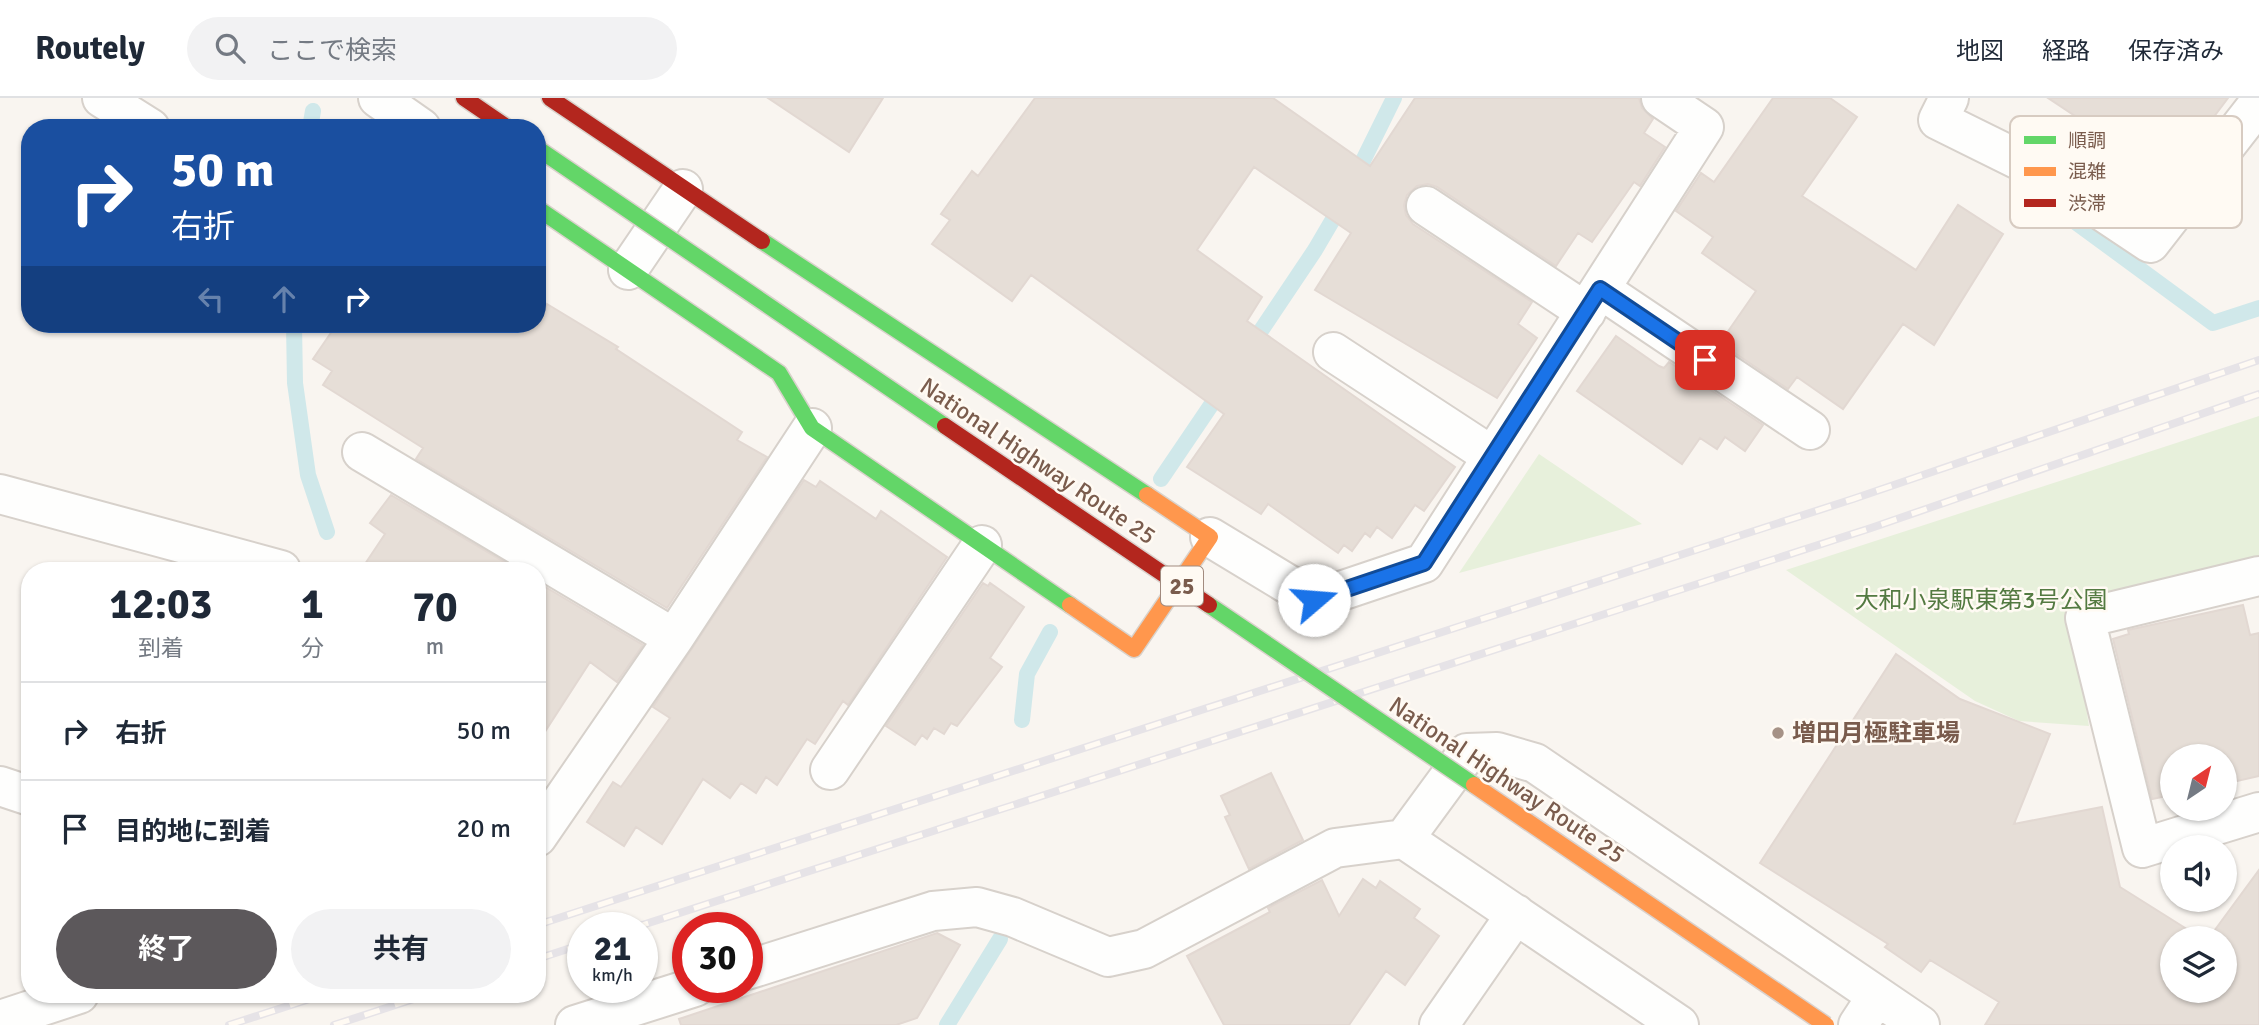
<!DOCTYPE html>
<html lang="ja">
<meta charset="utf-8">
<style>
body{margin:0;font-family:Signika,"Noto Sans JP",sans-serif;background:#f2f2f3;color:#1f2937;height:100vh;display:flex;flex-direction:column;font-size:26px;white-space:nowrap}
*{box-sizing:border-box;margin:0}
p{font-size:23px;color:#747a83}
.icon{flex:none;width:38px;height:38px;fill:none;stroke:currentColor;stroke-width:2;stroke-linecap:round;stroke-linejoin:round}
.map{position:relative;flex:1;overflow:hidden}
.drawer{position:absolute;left:21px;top:464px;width:525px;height:441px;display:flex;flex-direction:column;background:#fff;border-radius:28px;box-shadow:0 2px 5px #0004}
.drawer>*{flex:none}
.guide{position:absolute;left:21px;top:21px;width:525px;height:214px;border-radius:28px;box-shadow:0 2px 5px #0004;background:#1a4fa0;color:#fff;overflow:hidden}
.needle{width:46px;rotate:35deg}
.controls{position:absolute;left:2160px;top:646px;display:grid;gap:14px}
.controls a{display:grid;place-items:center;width:77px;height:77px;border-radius:50%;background:#fff;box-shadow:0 2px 5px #0004;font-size:35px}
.speed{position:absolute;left:567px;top:814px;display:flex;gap:14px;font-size:35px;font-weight:700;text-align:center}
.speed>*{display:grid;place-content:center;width:91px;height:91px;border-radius:50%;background:#fff;box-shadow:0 2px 5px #0004;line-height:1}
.speed small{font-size:18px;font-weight:400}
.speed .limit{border:10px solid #d22;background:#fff;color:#111}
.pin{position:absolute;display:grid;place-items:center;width:60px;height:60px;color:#fff;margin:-30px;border-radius:14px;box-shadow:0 4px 10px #0006}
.me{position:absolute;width:77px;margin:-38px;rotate:72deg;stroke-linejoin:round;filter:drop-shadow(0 0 5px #0008)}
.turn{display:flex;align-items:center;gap:24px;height:147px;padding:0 35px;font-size:32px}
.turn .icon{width:91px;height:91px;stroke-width:2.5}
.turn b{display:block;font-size:49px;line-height:60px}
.lanes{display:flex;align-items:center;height:66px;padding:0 35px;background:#0003;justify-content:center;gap:35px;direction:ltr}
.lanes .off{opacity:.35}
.eta{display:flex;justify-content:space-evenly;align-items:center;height:119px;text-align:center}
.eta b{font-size:42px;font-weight:700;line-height:49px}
.action{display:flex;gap:14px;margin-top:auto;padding:14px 35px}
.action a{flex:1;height:80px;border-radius:42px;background:#5c585b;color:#fff;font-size:28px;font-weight:700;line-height:80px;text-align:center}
.action a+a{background:#f2f2f3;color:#1f2937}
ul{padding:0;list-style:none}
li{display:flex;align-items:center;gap:21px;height:98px;padding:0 35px;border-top:2px solid #e0e1e3}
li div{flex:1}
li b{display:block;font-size:26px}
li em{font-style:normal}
header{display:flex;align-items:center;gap:42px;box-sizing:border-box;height:98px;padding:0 35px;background:#fff;border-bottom:2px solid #e0e1e3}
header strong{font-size:33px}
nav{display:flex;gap:38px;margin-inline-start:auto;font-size:24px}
.search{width:490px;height:63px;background:#f2f2f3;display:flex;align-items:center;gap:18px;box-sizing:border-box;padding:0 24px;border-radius:38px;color:#747a83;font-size:26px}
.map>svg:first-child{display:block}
.green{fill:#e7f0db}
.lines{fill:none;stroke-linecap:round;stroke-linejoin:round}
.stream{stroke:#d0e8ea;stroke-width:16}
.building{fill:#e6ded7;stroke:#e2d8d2;stroke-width:2}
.street-casing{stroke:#d7d1cb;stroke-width:42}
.fast-casing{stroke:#d9d2cb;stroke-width:19}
.slow-casing{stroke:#d9d2cb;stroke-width:19}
.jam-casing{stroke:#d9d2cb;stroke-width:19}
.street{stroke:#fefefd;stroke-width:38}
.fast{stroke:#63d668;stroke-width:16}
.slow{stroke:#ff974d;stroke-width:16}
.jam{stroke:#b3261e;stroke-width:16}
.rail-casing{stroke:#e6e3e7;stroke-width:8}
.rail{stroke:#fffaf3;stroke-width:5;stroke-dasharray:16;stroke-linecap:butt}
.fast-bridge-casing{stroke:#dad1cc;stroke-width:19;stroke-linecap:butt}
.slow-bridge-casing{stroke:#dad1cc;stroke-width:19;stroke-linecap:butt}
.jam-bridge-casing{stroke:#dad1cc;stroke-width:19;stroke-linecap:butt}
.fast-bridge{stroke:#63d668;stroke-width:16}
.slow-bridge{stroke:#ff974d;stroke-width:16}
.jam-bridge{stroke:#b3261e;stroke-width:16}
.route-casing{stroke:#114b97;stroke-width:18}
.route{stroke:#1a73e8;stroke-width:12}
.poi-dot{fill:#a69286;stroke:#fffaf3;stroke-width:2.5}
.labels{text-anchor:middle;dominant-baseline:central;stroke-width:5;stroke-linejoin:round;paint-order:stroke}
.shield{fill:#fffaf3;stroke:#a28b7f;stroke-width:2}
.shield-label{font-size:23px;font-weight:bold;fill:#7a5c4d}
.street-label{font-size:24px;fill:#7a5c4d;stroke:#fffaf3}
.park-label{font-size:24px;fill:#537a41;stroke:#fffaf3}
.poi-label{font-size:24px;font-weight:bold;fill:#7a5c4d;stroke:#fffaf3;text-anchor:start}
.key{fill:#fffaf3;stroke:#d7cbc1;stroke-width:2}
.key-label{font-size:19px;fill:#7a5c4d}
</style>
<header>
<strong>Routely</strong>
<div class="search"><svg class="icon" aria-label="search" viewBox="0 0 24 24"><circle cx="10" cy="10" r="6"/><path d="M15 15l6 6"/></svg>ここで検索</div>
<nav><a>地図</a><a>経路</a><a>保存済み</a></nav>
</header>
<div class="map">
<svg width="2259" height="927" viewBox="0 0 2259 927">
<rect width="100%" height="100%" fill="#f9f5f0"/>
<path class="green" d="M 2259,318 L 2259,461 L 2069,506 L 2089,628 L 2019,623 L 1975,603 L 1786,472 Z
M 1539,356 L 1642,426 L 1459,475 Z"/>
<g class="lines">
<path class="stream" d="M 310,30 L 313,13
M 2069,69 L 2116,0
M 1353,83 L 1394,0
M 2070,120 L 2213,225 L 2259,210
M 294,226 L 295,285 L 308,377 L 327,434
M 1250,249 L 1315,152 L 1342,106
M 1161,381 L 1222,291
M 1022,622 L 1027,576 L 1050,534
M 947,927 L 1000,841"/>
</g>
<path class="building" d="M 768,0 L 883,0 L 849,54 Z
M 1035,0 L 1273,0 L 1370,68 L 1415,0 L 1639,0 L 1642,10 L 1653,21 L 1644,35 L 1665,49 L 1640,88 L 1634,84 L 1592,144 L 1578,135 L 1556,168 L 1437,89 L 1428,86 L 1417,88 L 1407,97 L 1404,107 L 1406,117 L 1413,126 L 1532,204 L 1518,226 L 1537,240 L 1497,300 L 1315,192 L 1351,135 L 1254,69 L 1197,152 L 1262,199 L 1247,223 L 1455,369 L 1424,413 L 1415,407 L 1392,440 L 1377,429 L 1370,439 L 1365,435 L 1352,453 L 1344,447 L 1338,455 L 1268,406 L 1261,416 L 1187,369 L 1224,316 L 1031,177 L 1012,203 L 932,146 L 950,122 L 941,116 L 972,73 L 978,78 Z
M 1773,0 L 1830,0 L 1857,19 L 1802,98 L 1916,172 L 1958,107 L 2003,136 L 1934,247 L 1903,226 L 1843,311 L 1797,279 L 1788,291 L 1720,245 L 1756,193 L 1702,155 L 1713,139 L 1676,113 L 1701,75 L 1714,84 Z
M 2048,0 L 2228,0 L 2185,57 L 2177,51 L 2144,98 L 2092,62 L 2108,40 Z
M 547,206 L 618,249 L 616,251 L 742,334 L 737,342 L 767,359 L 667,510 L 416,361 L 423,350 L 323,287 L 332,273 L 313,261 L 337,226 L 537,226 Z
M 1616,238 L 1659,268 L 1664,270 L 1669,264 L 1763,327 L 1745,353 L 1725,339 L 1717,351 L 1700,340 L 1682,366 L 1577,293 Z
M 804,382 L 816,389 L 820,383 L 876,421 L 881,413 L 947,459 L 848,607 L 843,603 L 815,646 L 807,641 L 777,687 L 766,679 L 756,695 L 741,685 L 730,700 L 703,681 L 662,746 L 636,729 L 624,748 L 587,724 L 613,684 L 621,689 L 670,620 L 653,609 Z
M 391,397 L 518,472 L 361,472 L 385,436 L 370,425 Z
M 537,484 L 643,547 L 617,584 L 590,564 L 537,646 Z
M 983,485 L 988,488 L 990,485 L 1024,509 L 990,560 L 1002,569 L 957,628 L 951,625 L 944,636 L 934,630 L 927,641 L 922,637 L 915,647 L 886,628 Z
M 2243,507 L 2250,537 L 2259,535 L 2259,678 L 2224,686 L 2224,658 L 2172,658 L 2172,697 L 2152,701 L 2113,541 L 2129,536 L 2128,532 Z
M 1896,556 L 1960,601 L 2050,636 L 2014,726 L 2102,709 L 2120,789 L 2201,840 L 2172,840 L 2172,892 L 2224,892 L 2224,840 L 2209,840 L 2259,772 L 2259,927 L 1985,927 L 1999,904 L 1930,862 L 1921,874 L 1885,849 L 1888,846 L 1760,765 Z
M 1271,675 L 1303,742 L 1249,771 L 1225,719 L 1230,717 L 1221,698 Z
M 1363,781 L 1376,790 L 1380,783 L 1420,811 L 1414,820 L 1439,838 L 1405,887 L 1386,873 L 1349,927 L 1224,927 L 1187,858 L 1270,814 L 1268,810 L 1322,782 L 1339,818 Z
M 937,835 L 960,847 L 917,920 L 896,927 L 681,927 L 679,921 Z"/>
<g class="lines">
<g class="street-casing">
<path id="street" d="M 102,0 L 150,30
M 378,0 L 421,30
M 1949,0 L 1938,22 L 2045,75 L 2150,145 L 2259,5
M 1426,108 L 1586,214
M 628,172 L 683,91
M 1600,191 L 1810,332
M 1333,254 L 1492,358
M 362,354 L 674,540
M 0,396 L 281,472
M 1210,439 L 1314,502 L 1424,465 L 1704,29 L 1661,0
M 2259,478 L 2085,520 L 2142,750 L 2259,714
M 830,672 L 982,447
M 0,688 L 30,698
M 537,739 L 674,540 L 812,330
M 747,872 L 933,813 L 977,809 L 1013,819 L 1108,859 L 1144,851 L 1335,750 L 1404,741
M 0,922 L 79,896
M 575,927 L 695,889
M 1439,927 L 1516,816
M 1679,927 L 1404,741 L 1467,655 L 1497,654 L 1535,665 L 1920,927
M 1858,927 L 1877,898"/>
</g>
<g class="fast-casing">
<path id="fast" d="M 537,110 L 779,275 L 812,330 L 1070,507
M 762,143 L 1147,397"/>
</g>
<g class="slow-casing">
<path id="slow" d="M 1070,507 L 1134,551 L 1210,439 L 1147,397"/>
</g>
<g class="jam-casing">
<path id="jam" d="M 464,0 L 508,30
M 550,0 L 762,143"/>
</g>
<use href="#street" class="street"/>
<use href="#fast" class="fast"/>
<use href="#slow" class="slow"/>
<use href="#jam" class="jam"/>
<g class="rail-casing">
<path id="rail" d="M 537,827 L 1853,401 L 2259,262
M 633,830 L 1871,430 L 2259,296
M 537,861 L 583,846
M 229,927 L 325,896
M 334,927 L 429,896"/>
</g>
<use href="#rail" class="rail"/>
<g class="fast-bridge-casing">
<path id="fast-bridge" d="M 537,50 L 945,328
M 1209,507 L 1474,687"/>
</g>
<g class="slow-bridge-casing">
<path id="slow-bridge" d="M 1474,687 L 1826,927"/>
</g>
<g class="jam-bridge-casing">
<path id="jam-bridge" d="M 945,328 L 1209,507"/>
</g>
<use href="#fast-bridge" class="fast-bridge"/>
<use href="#slow-bridge" class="slow-bridge"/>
<use href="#jam-bridge" class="jam-bridge"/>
</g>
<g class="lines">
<g class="route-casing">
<path id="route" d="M 1314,502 L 1424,465 L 1600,191 L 1705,262"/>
</g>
<use href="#route" class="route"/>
</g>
<circle class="poi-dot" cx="1778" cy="635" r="7"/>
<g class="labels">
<rect class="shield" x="1161" y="468.5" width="42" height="39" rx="5"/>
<g class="shield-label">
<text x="1182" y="488">25</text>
</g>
<g class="street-label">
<text transform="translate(1038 363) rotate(34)">National Highway Route 25</text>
<text transform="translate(1507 682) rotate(34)">National Highway Route 25</text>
</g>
<g class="park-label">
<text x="1981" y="502">大和小泉駅東第3号公園</text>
</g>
<g class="poi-label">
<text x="1792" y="635">増田月極駐車場</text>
</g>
</g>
<rect x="2010" y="18" width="232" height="112" rx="10" class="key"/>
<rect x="2024" y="38" width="32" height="8" fill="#63d668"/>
<rect x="2024" y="69" width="32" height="9" fill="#ff974d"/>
<rect x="2024" y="101" width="32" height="8" fill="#b3261e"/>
<g class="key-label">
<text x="2068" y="49">順調</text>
<text x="2068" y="80">混雑</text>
<text x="2068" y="112">渋滞</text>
</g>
</svg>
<div class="controls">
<a><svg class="needle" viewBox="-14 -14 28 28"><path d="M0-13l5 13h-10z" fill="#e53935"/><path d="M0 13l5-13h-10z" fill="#747a83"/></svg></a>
<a><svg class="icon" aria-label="sound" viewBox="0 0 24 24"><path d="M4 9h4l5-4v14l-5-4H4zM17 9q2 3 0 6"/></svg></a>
<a><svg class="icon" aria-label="layers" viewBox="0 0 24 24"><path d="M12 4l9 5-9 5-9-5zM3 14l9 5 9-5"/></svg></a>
</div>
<div class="speed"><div>21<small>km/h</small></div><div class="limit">30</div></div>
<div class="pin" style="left:1705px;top:262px;background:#d93025"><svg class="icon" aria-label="arrive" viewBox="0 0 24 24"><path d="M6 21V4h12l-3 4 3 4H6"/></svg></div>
<svg class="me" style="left:1314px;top:502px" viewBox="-20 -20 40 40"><circle r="19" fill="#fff"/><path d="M0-13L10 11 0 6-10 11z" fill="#1a73e8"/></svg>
<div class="guide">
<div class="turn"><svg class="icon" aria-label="right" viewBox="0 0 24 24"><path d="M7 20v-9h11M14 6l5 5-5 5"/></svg><div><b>50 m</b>右折</div></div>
<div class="lanes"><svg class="icon off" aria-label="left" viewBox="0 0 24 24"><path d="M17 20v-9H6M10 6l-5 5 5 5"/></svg><svg class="icon off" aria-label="ahead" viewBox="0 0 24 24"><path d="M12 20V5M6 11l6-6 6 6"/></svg><svg class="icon" aria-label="right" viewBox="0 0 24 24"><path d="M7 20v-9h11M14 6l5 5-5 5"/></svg></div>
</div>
<section class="drawer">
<div class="eta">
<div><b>12:03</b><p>到着</p></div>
<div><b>1</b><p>分</p></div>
<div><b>70</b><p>m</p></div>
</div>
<ul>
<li><svg class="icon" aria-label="right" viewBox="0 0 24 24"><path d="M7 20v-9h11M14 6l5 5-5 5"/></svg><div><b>右折</b></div><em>50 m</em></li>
<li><svg class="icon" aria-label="arrive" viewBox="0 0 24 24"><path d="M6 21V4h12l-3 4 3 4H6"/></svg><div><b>目的地に到着</b></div><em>20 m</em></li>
</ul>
<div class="action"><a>終了</a><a>共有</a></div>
</section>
</div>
